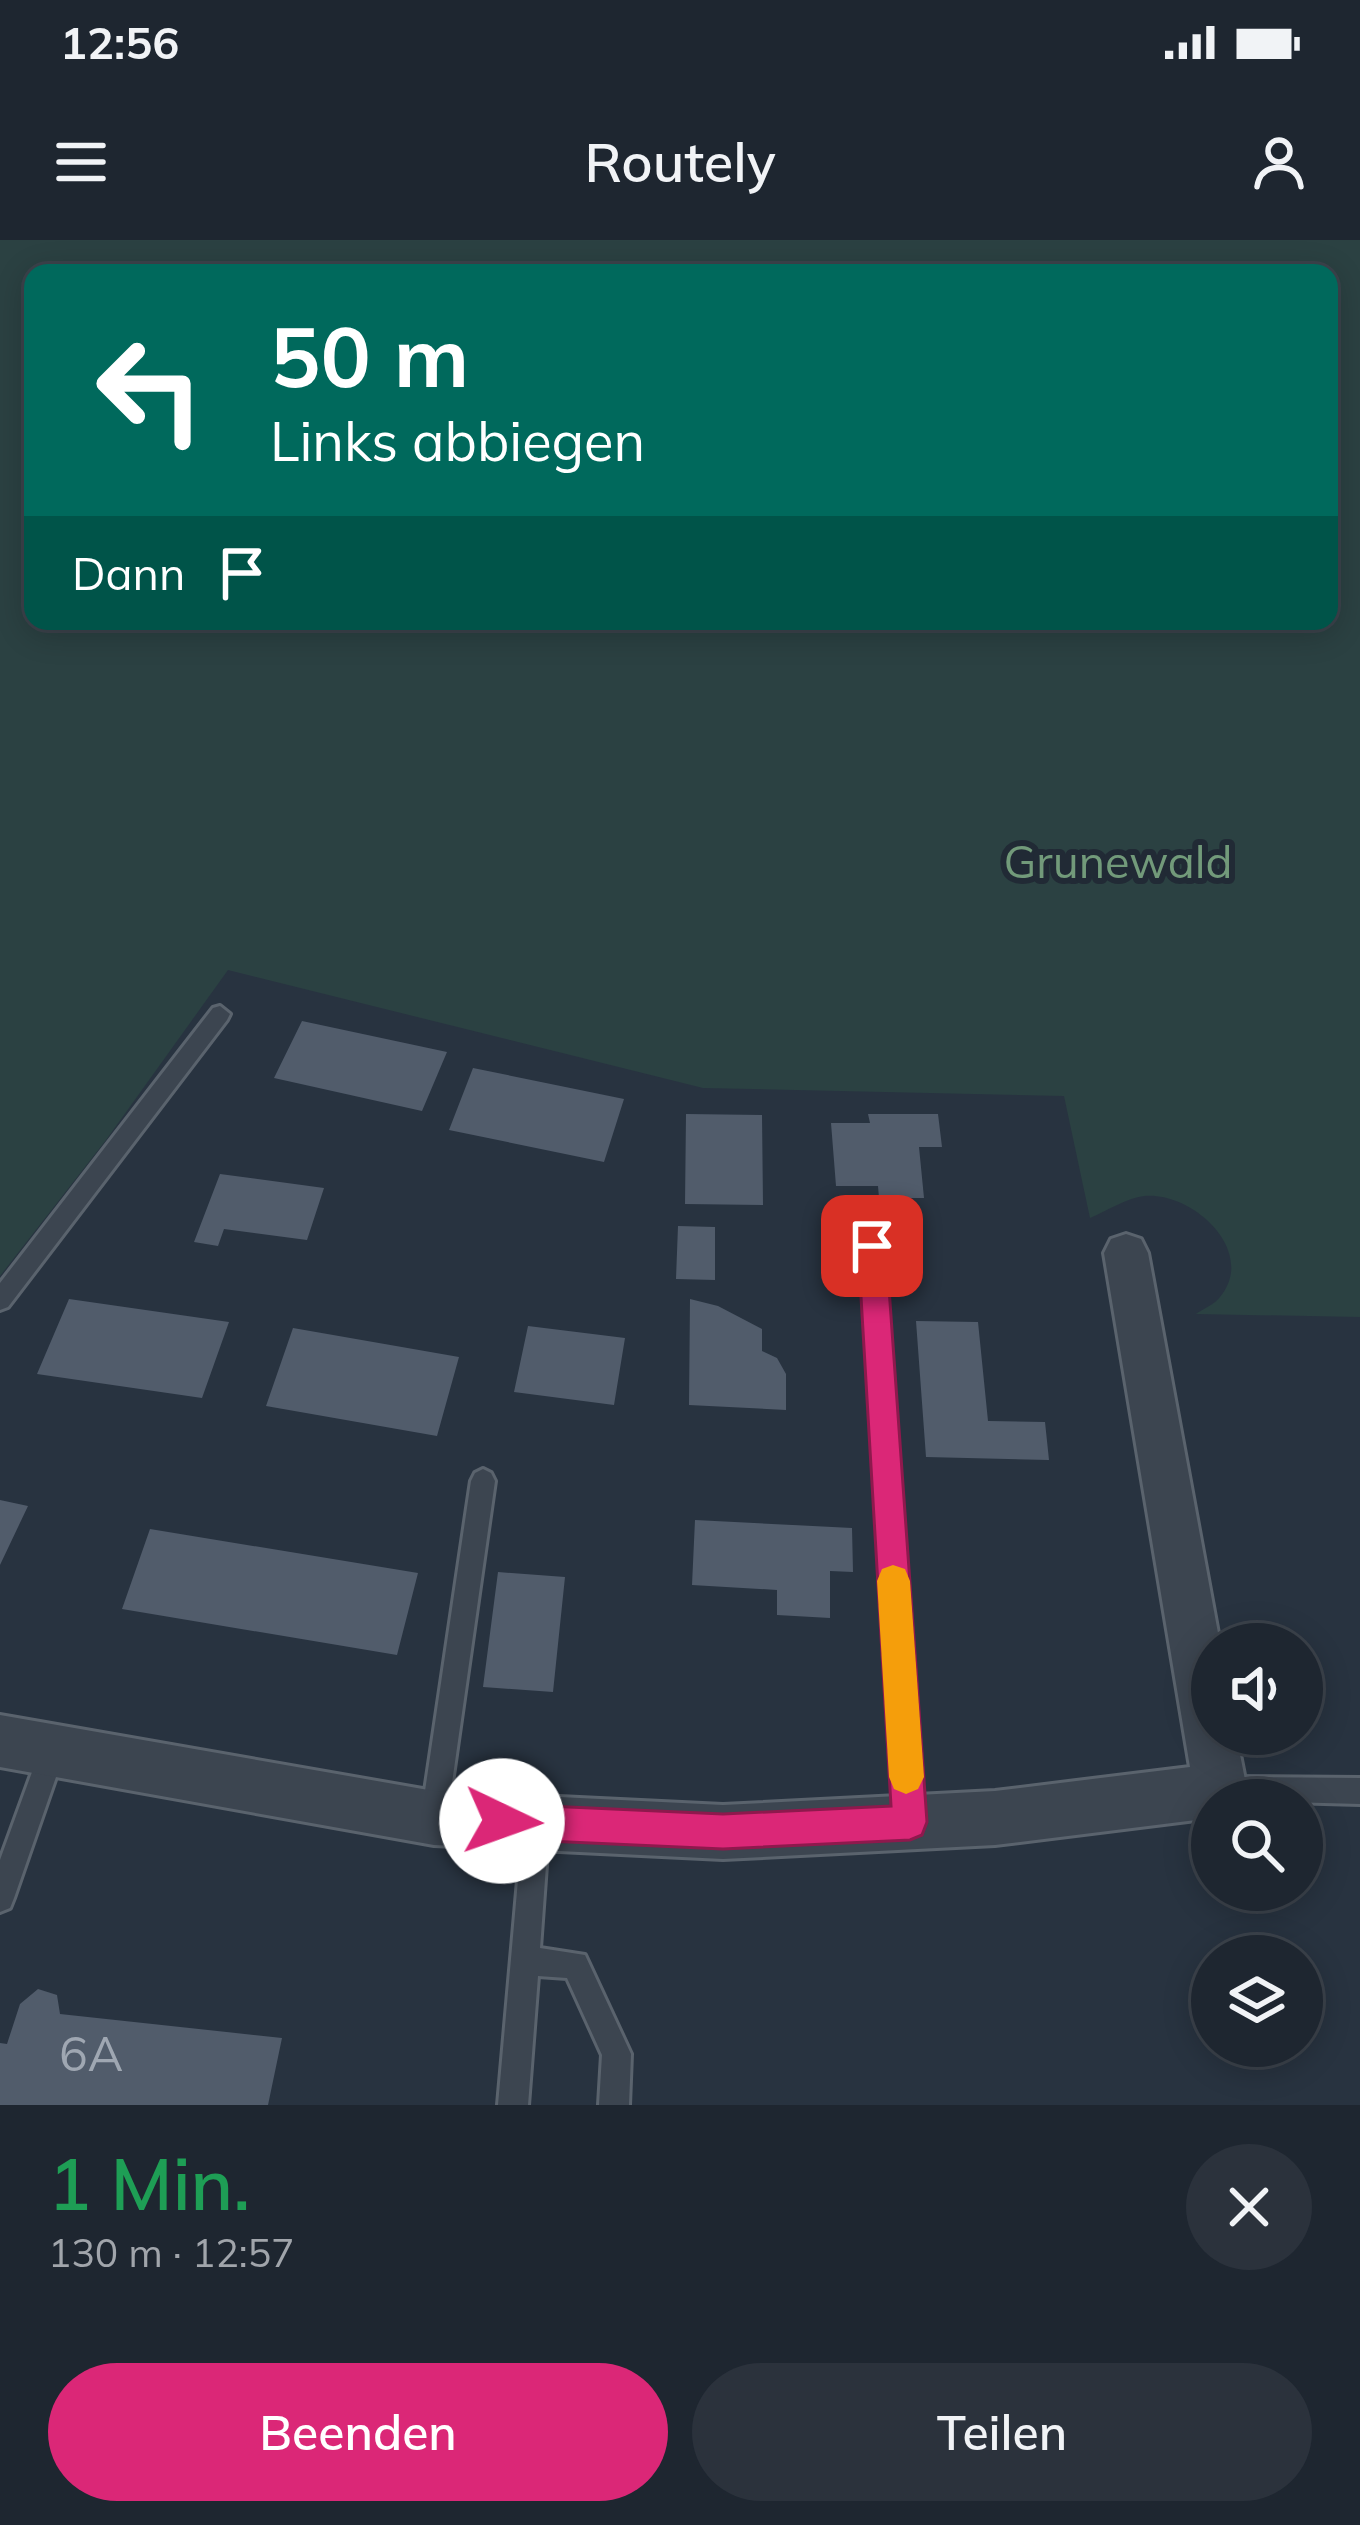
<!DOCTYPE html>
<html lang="de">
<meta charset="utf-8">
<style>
body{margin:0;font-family:Mulish,sans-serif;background:#2b323c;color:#f1f3f6;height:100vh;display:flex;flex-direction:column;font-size:45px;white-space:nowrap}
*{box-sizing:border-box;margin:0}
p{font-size:39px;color:#a1a5ab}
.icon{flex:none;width:66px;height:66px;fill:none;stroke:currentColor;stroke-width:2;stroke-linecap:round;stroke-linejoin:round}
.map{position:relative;height:1865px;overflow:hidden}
.sheet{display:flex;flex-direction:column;background:#1e2630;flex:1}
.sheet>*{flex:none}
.hud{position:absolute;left:24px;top:24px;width:1314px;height:366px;border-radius:24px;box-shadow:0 6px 30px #0003,0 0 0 3px #3c434c;background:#00695c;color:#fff;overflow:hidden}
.controls{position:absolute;left:1191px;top:1383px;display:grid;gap:24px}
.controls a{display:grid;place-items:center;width:132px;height:132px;border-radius:50%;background:#1e2630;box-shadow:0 6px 30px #0003,0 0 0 3px #3c434c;font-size:60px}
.pin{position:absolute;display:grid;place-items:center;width:102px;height:102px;color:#fff;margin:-51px;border-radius:24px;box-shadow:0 6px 18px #0006}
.me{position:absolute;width:132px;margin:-66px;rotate:93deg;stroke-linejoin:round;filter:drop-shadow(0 0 9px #0008)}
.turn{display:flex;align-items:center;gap:42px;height:252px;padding:0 48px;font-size:54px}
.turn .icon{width:156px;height:156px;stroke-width:2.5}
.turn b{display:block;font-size:84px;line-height:102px}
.then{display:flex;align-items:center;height:114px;padding:0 48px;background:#0003;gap:24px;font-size:45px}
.round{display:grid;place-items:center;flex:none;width:126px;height:126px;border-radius:63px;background:#2b323c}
.summary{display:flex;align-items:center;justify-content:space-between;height:204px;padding:0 48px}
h1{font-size:72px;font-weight:600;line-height:90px;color:#1e9e55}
.primary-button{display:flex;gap:24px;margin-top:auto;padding:24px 48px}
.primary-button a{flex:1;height:138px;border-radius:72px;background:#db2777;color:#fff;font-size:48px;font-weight:600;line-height:138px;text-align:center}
.primary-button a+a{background:#2b323c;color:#f1f3f6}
.status{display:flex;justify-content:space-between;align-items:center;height:84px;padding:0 60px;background:#1e2630;direction:ltr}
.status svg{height:33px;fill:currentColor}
header{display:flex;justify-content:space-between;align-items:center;height:156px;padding:0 48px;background:#1e2630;font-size:54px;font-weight:600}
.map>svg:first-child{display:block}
.green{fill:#2b4142;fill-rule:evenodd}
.building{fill:#515c6b}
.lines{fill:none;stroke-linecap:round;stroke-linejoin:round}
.service-casing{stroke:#5a636d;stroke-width:6}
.minor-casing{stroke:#5a636d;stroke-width:6}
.service{fill:#3c4550;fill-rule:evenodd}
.minor{fill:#3c4550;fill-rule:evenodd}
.route{fill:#db2777;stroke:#8e194d;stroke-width:3}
.slow{fill:#f59e0b}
.labels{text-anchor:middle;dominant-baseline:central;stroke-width:12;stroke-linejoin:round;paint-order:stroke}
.park-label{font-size:45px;fill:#729a7a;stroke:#212a35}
.near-number-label{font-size:48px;fill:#9fa7b2}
</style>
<div class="status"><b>12:56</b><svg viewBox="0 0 49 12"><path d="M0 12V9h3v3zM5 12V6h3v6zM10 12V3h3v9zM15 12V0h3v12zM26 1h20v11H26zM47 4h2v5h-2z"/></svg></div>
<header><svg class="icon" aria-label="menu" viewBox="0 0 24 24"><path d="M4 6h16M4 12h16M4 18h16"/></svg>Routely<svg class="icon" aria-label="person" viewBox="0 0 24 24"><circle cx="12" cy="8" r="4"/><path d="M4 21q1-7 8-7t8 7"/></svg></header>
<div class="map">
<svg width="1360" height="1865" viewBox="0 0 1360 1865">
<rect width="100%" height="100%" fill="#283340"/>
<path class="green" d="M 0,0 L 1360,0 L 1360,1077 L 1196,1074 C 1203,1069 1215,1064 1220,1057 C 1258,1011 1192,951 1144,956 C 1127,958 1106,971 1090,978 L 1064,856 L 703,848 L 228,730 L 106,900 L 0,1036 ZM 33,33 L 1329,33 L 1329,381 L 33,381 Z"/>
<path class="building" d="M 302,781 L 447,812 L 422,871 L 274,838 Z
M 473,828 L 624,859 L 604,922 L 449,890 Z
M 686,874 L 762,875 L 763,965 L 685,964 Z
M 868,874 L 938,874 L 942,907 L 919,907 L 924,958 L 879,958 L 878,946 L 836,946 L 831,883 L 870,883 Z
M 220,934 L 324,948 L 307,1000 L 224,989 L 218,1006 L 194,1002 Z
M 678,986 L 715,987 L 715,1040 L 676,1039 Z
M 69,1059 L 229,1082 L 202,1158 L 37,1134 Z
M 690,1059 L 718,1066 L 762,1089 L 762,1111 L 777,1118 L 786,1134 L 786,1170 L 689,1165 Z
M 916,1081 L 978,1082 L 988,1181 L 1045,1182 L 1049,1220 L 926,1217 Z
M 528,1086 L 625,1098 L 614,1165 L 514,1152 Z
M 293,1088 L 459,1117 L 437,1196 L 266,1166 Z
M 0,1260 L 28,1266 L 0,1325 Z
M 695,1280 L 852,1288 L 853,1332 L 830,1331 L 830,1378 L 777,1375 L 777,1350 L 692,1345 Z
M 150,1289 L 418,1333 L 397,1415 L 122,1369 Z
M 498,1332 L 565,1337 L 553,1452 L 483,1447 Z
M 38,1749 L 57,1755 L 60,1774 L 282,1798 L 268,1865 L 0,1865 L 0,1803 L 7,1804 L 20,1764 Z"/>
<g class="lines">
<g class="service-casing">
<path id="service" d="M 220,766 L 230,774 L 227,780 L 8,1067 L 0,1070 L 0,1043 L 213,768 Z
M 872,996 L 880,999 L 883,1006 L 922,1581 L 918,1590 L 909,1594 L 900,1590 L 896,1581 L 861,1006 L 864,999 Z
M 483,1229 L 491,1233 L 495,1241 L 447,1578 L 443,1587 L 434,1591 L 425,1587 L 421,1578 L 471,1241 L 475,1233 Z
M 52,1498 L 61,1502 L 65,1511 L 14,1658 L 10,1668 L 0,1672 L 0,1620 L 43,1502 Z
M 1221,1537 L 1360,1538 L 1360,1564 L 1213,1560 L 1208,1550 L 1212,1541 Z
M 536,1571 L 546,1574 L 549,1584 L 540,1708 L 585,1715 L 631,1814 L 629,1865 L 599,1865 L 602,1815 L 567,1738 L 538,1736 L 528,1865 L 498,1865 L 523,1584 L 526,1574 Z"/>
</g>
<g class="minor-casing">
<path id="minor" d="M 1126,994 L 1141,999 L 1148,1013 L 1220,1404 L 1212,1404 L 1212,1494 L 1236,1494 L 1247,1550 L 1242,1560 L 1212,1560 L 1212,1578 L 995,1605 L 723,1619 L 434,1605 L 0,1527 L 0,1475 L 434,1551 L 723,1565 L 995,1551 L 1190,1527 L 1104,1013 L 1111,999 Z"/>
</g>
<use href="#service" class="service"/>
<use href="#minor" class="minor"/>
</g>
<path class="route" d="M 872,994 L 882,998 L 886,1006 L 927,1582 L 922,1595 L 910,1600 L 723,1609 L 502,1599 L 489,1594 L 484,1581 L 489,1569 L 502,1564 L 723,1574 L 891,1566 L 858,1006 L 862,998 Z"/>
<path class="slow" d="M 893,1325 L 905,1329 L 910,1341 L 924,1537 L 918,1549 L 906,1554 L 894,1549 L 889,1537 L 877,1341 L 882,1329 Z"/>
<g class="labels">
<g class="park-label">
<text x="1118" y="621">Grunewald</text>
</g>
<g class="near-number-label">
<text x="91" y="1813">6A</text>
</g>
</g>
</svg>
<div class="controls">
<a><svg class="icon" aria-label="sound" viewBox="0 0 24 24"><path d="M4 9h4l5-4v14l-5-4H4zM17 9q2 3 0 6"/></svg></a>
<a><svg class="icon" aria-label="search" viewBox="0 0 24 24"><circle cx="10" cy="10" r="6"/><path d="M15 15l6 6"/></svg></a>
<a><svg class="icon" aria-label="layers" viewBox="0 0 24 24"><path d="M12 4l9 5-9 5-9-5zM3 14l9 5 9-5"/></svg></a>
</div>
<div class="pin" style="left:872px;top:1006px;background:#d93025"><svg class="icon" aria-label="arrive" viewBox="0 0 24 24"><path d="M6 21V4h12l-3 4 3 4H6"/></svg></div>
<svg class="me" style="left:502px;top:1581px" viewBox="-20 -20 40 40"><circle r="19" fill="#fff"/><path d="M0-13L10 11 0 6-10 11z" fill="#db2777"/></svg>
<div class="hud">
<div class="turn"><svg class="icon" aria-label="left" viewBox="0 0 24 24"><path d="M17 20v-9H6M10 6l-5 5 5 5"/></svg><div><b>50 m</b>Links abbiegen</div></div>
<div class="then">Dann<svg class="icon" aria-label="arrive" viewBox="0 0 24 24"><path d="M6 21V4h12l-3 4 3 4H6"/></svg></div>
</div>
</div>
<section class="sheet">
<div class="summary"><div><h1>1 Min.</h1><p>130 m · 12:57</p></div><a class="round"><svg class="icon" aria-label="close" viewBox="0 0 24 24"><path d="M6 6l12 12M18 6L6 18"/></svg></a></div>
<div class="primary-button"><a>Beenden</a><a>Teilen</a></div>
</section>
